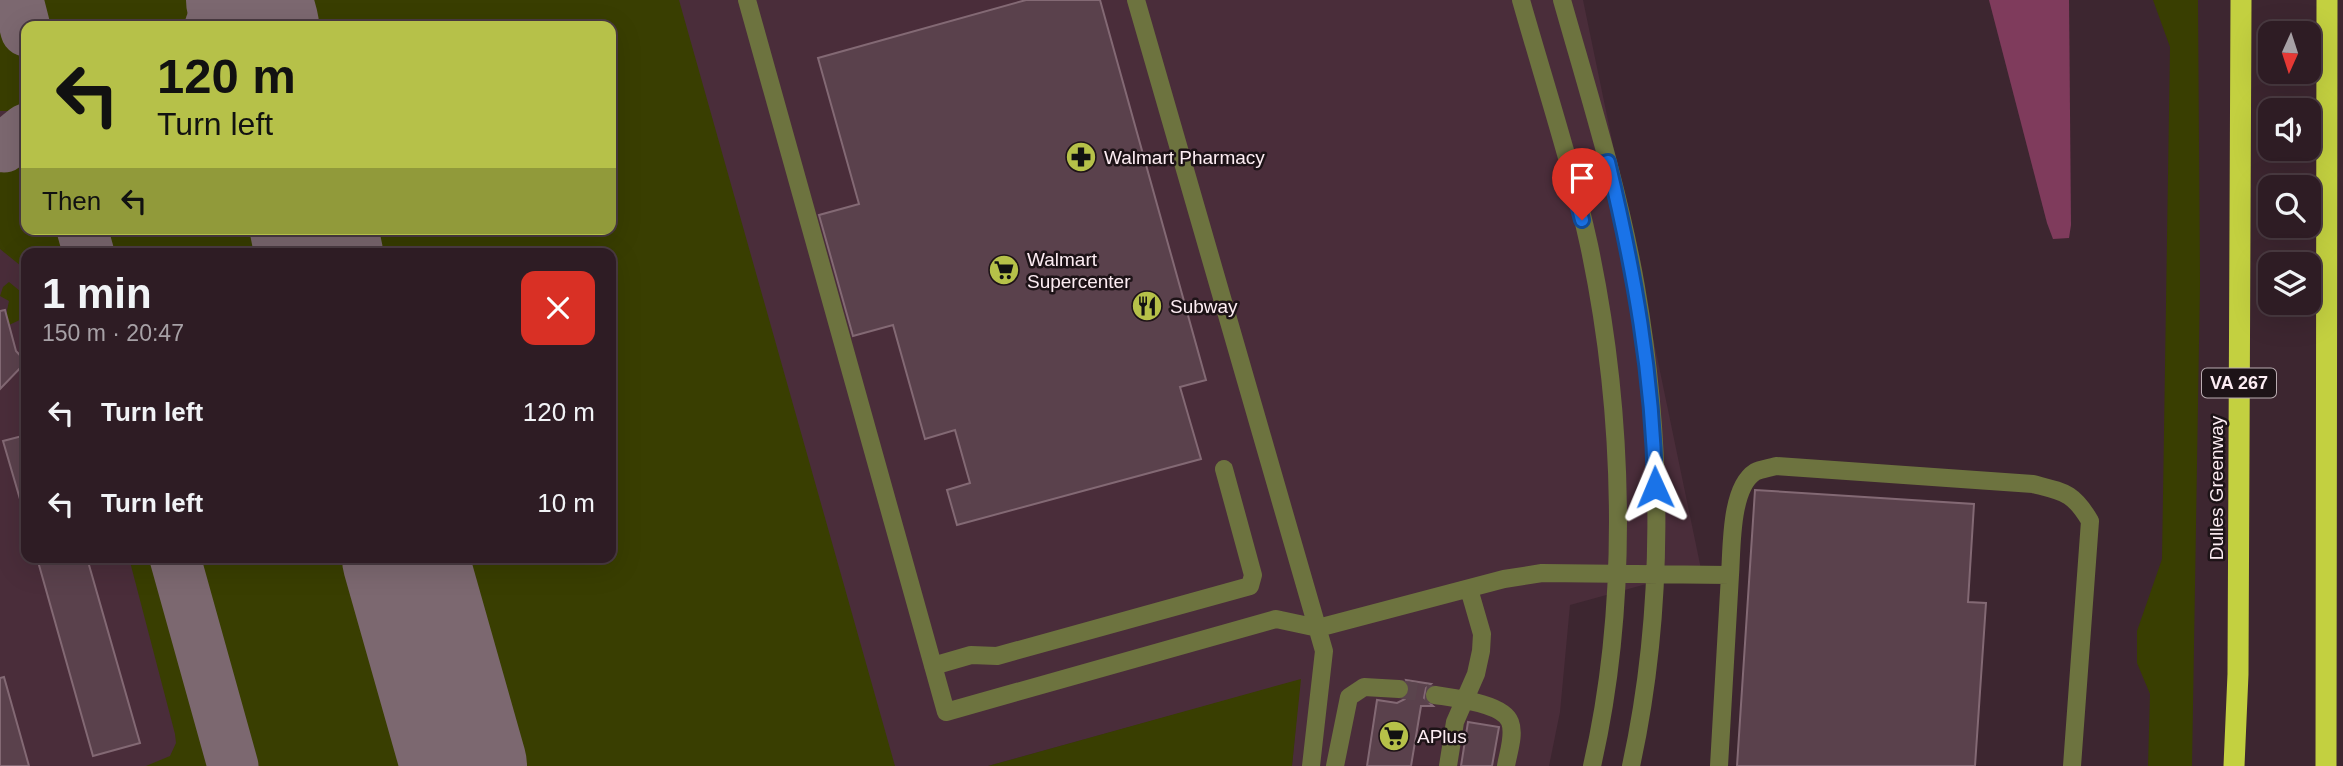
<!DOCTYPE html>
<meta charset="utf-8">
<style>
body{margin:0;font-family:Arial,sans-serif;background:#3a2931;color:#f1f3f6;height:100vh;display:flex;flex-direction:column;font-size:26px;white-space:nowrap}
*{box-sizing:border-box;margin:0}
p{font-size:23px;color:#a7a1a6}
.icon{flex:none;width:38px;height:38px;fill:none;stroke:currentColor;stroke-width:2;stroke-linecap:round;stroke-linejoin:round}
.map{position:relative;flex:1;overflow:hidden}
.sheet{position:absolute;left:21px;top:248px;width:595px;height:315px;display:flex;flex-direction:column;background:#2e1c24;border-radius:14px;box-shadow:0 7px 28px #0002,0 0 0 2px #493a41}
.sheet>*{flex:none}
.hud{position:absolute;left:21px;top:21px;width:595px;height:214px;border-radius:14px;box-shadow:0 7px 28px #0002,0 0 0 2px #493a41;background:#b6c149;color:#111;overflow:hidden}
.needle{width:46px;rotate:183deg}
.tools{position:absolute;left:2258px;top:21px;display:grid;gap:14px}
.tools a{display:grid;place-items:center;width:63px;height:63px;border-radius:14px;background:#2e1c24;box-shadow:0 7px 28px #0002,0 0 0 2px #493a41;font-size:35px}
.pin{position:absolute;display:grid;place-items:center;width:60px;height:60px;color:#fff;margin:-72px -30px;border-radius:50% 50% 50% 0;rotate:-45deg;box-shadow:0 0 7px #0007}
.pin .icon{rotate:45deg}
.me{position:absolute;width:77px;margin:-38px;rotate:359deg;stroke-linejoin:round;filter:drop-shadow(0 0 5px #0008)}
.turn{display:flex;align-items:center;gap:24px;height:147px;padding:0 21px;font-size:32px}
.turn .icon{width:91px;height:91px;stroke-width:2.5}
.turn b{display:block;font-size:49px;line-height:60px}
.then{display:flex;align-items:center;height:66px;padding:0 21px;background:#0003;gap:14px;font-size:26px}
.round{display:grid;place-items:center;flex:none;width:74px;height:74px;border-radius:14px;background:#3a2931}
.summary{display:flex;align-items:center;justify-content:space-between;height:119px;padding:0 21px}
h1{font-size:42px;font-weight:800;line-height:52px}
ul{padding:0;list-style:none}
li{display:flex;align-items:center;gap:21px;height:91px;padding:0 21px}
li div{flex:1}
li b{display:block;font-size:26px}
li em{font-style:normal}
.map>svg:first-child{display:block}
.built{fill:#4a2d3a;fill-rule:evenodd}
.green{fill:#393e01}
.water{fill:#7f3b5c}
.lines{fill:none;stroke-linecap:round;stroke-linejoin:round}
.taxiway{stroke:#7c6870;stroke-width:51}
.runway{stroke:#7c6870;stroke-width:126}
.building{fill:#5a414c;stroke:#836974;stroke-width:2}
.minor-tunnel{stroke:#5a444d;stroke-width:18;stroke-dasharray:18 9;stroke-linecap:butt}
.minor{stroke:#6d733f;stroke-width:18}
.highway{stroke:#c3d040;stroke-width:21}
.route-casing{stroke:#114b97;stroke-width:18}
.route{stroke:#1a73e8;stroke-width:12}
.labels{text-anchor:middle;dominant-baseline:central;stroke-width:5;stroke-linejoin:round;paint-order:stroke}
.shield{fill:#1d1317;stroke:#baacb1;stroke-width:2}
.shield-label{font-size:18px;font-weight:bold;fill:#fdedf3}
.poi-label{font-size:19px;fill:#fdedf3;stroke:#1d1317;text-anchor:start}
.street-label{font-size:19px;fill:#fdedf3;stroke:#1d1317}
</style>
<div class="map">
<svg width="2343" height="766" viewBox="0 0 2343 766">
<rect width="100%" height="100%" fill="#3d2630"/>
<path class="built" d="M 0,0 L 1583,0 L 1701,569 L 1570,605 L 1560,712 L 1549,766 L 1292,766 L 1300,680 L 988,766 L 0,766 ZM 26,26 L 611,26 L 611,229 L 26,229 ZM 26,254 L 611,254 L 611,558 L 26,558 Z"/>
<path class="green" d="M 0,0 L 3,0 L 26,82 L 23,106 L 16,111 L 0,111 Z
M 32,0 L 195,0 L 195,9 L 186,26 L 40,26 Z
M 292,0 L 679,0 L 895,766 L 509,766 L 450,558 L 611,558 L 611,254 L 364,254 L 357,229 L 611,229 L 611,26 L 300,26 Z
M 2153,0 L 2198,0 L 2200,283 L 2192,766 L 2148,766 L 2150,694 L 2137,663 L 2137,631 L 2162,559 L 2170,47 Z
M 15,164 L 26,166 L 26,229 L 66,229 L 73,254 L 26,254 L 26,270 L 0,249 L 0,166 Z
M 98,229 L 272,229 L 279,254 L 105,254 Z
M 9,282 L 20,291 L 26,317 L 9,325 L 6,315 L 9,301 L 0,296 L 3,287 Z
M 129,558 L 158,558 L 216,766 L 146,766 L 170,756 L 176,743 L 175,734 Z
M 190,558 L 364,558 L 422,766 L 248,766 Z
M 1301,679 L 1292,766 L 988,766 Z"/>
<path class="water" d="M 1989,0 L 2069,0 L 2071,225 L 2069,238 L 2053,239 L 2047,223 Z"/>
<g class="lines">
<path class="taxiway" d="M 18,0 L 26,31
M 210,26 L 221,0
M 4,147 L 26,129
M 82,229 L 89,254
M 175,558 L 233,766"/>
<path class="runway" d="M 249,0 L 256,26
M 313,229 L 320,254
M 405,558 L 464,766"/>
</g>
<path class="building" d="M 1026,0 L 1100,0 L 1206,380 L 1180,387 L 1201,459 L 957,525 L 947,490 L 970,483 L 955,430 L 925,439 L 893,325 L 853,336 L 819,215 L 859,204 L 818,58 Z
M 5,310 L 16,351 L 26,362 L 0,389 L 0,311 Z
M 26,435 L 26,506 L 22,506 L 3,441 Z
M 1755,490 L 1974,504 L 1968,602 L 1986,603 L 1975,766 L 1737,766 Z
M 37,558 L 87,558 L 140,743 L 93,756 Z
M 4,677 L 29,766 L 0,766 L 0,678 Z
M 1406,680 L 1431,684 L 1426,688 L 1424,698 L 1433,706 L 1421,706 L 1411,766 L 1367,766 L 1377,700 L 1397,703 L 1405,699 L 1410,690 Z
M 1468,722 L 1499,727 L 1492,766 L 1461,766 Z"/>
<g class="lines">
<path class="minor-tunnel" d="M 1399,689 L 1435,695"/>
<path class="minor" d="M 747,0 L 946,712 L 1276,619 L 1318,628 L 1504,579 L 1542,573 L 1730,575 C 1732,548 1730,488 1755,472 C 1761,469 1770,468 1776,466 L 2033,484 C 2064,492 2073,492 2090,521 L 2072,766
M 1136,0 L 1324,651 L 1311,766
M 1521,0 C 1544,81 1571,163 1589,245 C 1624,410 1630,601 1592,766
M 1562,0 C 1589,95 1619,190 1636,287 C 1663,444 1665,610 1631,766
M 1570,173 L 1608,162
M 933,666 L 971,655 L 997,656 L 1250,586 L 1253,575 L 1224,469
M 1435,695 C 1453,698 1503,703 1510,722 C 1515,735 1508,753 1506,766
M 1335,766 L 1349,697 L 1364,687 L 1399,689
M 1448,766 L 1455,722 L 1476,674 L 1481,651 L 1482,634 L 1469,589
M 1719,766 L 1730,575"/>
<path class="highway" d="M 2234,766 L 2238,674 L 2241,0
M 2326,766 L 2327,0"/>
</g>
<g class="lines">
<g class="route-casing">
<path id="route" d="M 1582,220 L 1570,173 L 1608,162 C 1634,270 1653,376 1655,487"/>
</g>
<use href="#route" class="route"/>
</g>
<defs>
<g id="pharmacy-disc" transform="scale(1.575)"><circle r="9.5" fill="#b6c149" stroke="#1d1317"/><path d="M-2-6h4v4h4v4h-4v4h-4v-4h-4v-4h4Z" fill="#111"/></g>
<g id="supermarket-disc" transform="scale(1.575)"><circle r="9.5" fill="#b6c149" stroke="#1d1317"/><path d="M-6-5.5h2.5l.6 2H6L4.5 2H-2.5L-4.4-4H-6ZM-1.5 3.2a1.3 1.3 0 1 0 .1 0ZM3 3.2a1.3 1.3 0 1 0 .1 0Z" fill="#111"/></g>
<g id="restaurant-disc" transform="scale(1.575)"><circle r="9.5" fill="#b6c149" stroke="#1d1317"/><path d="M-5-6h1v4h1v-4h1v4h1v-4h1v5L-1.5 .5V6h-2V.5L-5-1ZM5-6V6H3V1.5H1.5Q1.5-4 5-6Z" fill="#111"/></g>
</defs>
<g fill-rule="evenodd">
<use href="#pharmacy-disc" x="1081" y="157"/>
<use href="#supermarket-disc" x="1004" y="270"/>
<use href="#restaurant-disc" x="1147" y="306"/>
<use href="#supermarket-disc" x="1394" y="736"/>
</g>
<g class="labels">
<rect class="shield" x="2202" y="368.5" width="74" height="29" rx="5"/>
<g class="shield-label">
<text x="2239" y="383">VA 267</text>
</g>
<g class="poi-label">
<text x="1104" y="157">Walmart Pharmacy</text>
<text x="1027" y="259">Walmart<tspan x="1027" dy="22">Supercenter</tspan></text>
<text x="1170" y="306">Subway</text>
<text x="1417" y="736">APlus</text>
</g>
<g class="street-label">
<text transform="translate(2216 488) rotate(-90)">Dulles Greenway</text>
</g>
</g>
</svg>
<div class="tools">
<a><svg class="needle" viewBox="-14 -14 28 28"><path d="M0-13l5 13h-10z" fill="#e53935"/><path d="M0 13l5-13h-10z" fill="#a7a1a6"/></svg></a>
<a><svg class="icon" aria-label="sound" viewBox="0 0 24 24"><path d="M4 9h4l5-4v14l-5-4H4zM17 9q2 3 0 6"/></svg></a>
<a><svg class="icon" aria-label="search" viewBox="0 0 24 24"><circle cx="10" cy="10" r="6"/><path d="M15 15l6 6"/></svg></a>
<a><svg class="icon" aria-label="layers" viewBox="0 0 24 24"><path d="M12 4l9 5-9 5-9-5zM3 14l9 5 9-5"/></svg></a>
</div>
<div class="pin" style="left:1582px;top:220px;background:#d93025"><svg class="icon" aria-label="arrive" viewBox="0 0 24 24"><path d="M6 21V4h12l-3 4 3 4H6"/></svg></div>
<svg class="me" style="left:1655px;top:487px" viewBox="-20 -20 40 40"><path d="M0-17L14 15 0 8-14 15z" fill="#1a73e8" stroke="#fff" stroke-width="4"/></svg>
<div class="hud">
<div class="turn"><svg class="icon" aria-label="left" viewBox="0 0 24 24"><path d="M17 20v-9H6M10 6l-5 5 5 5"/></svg><div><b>120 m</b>Turn left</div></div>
<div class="then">Then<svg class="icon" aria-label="left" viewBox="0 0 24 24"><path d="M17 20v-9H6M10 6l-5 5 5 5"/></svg></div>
</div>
<section class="sheet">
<div class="summary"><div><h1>1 min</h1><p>150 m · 20:47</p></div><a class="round" style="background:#d93025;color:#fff"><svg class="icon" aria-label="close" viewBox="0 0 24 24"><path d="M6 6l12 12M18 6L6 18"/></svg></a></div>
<ul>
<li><svg class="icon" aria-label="left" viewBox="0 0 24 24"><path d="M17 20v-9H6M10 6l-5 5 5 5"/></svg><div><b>Turn left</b></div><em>120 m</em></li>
<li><svg class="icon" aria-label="left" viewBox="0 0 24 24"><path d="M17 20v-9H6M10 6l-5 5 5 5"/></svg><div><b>Turn left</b></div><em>10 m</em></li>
</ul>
</section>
</div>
